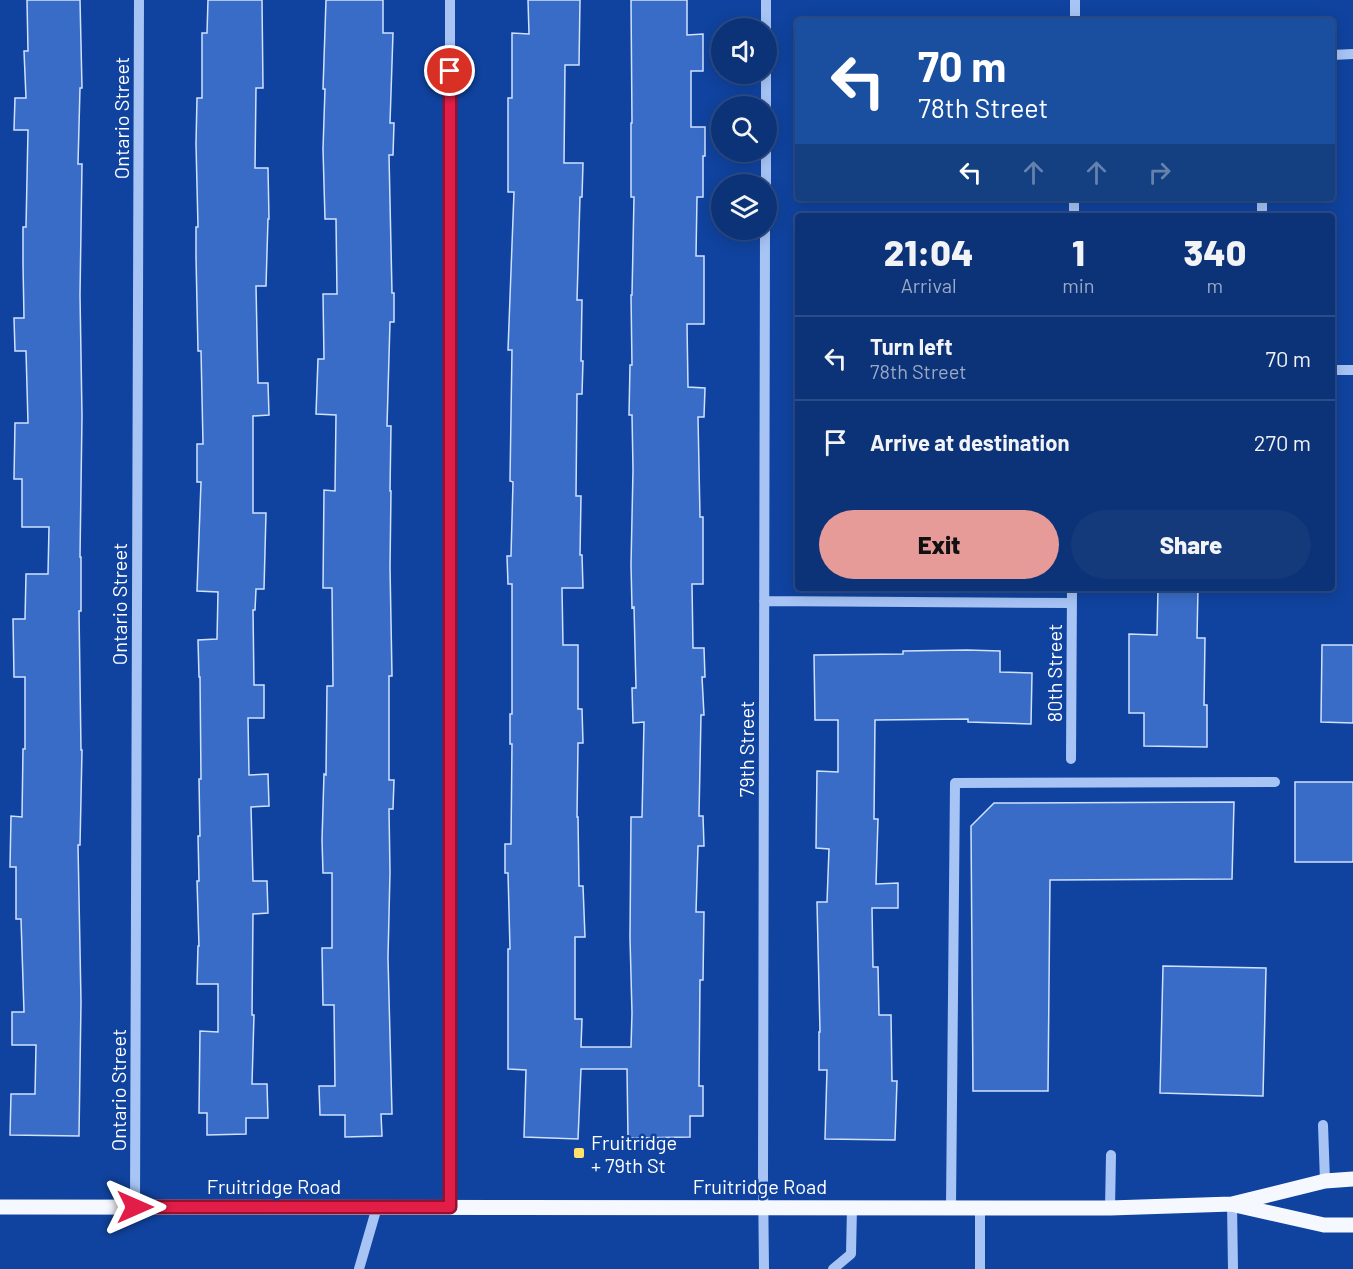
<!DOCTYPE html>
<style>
body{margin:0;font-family:Barlow,sans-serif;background:#153a7c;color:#f1f3f6;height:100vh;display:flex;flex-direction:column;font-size:22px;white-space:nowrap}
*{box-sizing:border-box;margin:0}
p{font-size:20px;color:#9aaac6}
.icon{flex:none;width:33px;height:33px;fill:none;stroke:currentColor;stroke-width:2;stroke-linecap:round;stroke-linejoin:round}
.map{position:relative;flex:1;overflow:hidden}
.drawer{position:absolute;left:795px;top:213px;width:540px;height:378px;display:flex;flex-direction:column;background:#0c3277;border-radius:6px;box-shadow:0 3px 15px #0003,0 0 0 2px #2c4d89}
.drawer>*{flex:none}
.top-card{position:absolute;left:795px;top:18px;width:540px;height:183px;border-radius:6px;box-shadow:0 3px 15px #0003,0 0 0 2px #2c4d89;background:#1a4fa0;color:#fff;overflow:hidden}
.controls{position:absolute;left:711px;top:18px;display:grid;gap:12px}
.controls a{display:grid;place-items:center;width:66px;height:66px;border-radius:50%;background:#0c3277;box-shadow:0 3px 15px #0003,0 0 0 2px #2c4d89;font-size:30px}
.pin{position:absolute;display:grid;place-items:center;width:51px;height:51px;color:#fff;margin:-26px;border:3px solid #fff;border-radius:50%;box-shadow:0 2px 6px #0007}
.me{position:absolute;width:66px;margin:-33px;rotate:90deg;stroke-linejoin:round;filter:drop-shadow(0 0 4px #0008)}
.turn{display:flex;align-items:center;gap:21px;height:126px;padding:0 24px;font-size:27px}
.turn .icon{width:78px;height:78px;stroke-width:2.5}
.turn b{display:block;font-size:42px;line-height:51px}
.lanes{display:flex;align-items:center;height:57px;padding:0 24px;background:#0003;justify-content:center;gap:30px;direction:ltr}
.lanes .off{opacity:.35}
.eta{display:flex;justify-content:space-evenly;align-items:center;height:102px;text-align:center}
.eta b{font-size:36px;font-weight:800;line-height:42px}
.cta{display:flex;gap:12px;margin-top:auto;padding:12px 24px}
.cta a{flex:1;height:69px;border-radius:36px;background:#e69b98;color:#111;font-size:24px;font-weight:800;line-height:69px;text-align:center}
.cta a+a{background:#153a7c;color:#f1f3f6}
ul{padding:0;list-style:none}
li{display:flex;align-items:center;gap:18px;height:84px;padding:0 24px;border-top:2px solid #2c4d89}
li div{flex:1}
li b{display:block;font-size:22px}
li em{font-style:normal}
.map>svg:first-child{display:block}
.building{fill:#396cc7;stroke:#d0e1fe;stroke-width:1.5}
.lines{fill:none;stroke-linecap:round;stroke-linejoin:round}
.minor{stroke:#a7c4f5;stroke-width:10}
.major{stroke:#f6f8ff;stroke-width:15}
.route-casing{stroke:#92132f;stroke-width:15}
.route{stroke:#e11d48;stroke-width:10}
.poi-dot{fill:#ffe16c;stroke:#10439f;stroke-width:2}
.labels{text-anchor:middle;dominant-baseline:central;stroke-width:5;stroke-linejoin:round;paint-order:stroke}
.street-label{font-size:20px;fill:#fff;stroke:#10439f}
.poi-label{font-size:20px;fill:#fff;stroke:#10439f;text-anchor:start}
</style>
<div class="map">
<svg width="1353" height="1269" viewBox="0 0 1353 1269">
<rect width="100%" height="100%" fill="#10439f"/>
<path class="building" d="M 27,0 L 80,0 L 82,88 L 80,88 L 78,164 L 82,164 L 80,295 L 82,416 L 80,557 L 81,557 L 81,611 L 79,611 L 81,750 L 82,750 L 80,845 L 78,845 L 81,1002 L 79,1136 L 10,1135 L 11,1094 L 35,1094 L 36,1045 L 12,1045 L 12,1012 L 24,1012 L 21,919 L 16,919 L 16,867 L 10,867 L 11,816 L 22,817 L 23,749 L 25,749 L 25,677 L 14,677 L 13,619 L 25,619 L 26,574 L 48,574 L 49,527 L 22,527 L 22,479 L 14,479 L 15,423 L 28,423 L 26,351 L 15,351 L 14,318 L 24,318 L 23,265 L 23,227 L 26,227 L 28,130 L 14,130 L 15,98 L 26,98 L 24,51 L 28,51 Z
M 208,0 L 262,0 L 263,88 L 256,88 L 255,168 L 268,168 L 269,219 L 268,219 L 266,286 L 256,286 L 258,383 L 268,383 L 269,415 L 253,416 L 253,513 L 266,513 L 264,589 L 256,589 L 255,610 L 253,610 L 254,685 L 264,685 L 264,718 L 248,718 L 249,775 L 268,774 L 269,806 L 251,807 L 253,881 L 267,881 L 268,913 L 253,914 L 252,1015 L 254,1015 L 252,1084 L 267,1084 L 268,1118 L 246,1118 L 246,1134 L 207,1135 L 207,1113 L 199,1113 L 200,1031 L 218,1032 L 218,984 L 197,984 L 198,946 L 199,946 L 197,881 L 199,881 L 198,836 L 200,836 L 199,779 L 201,779 L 200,677 L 199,677 L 198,640 L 217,639 L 218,592 L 197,591 L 201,482 L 197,482 L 197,444 L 203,444 L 201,351 L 198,351 L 196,257 L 196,227 L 198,227 L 196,144 L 197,98 L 202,98 L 202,33 L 207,33 Z
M 326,0 L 383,0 L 383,33 L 393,33 L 390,123 L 394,123 L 393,155 L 389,155 L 392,293 L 394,293 L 394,322 L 390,322 L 387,426 L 391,426 L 390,491 L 391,491 L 390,567 L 392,676 L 389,676 L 389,780 L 394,780 L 393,809 L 389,809 L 390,872 L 388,958 L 392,1114 L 381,1114 L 382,1136 L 345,1137 L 345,1115 L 320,1115 L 319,1086 L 335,1086 L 334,1005 L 323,1005 L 322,948 L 332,948 L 332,873 L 323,873 L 322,840 L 324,774 L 326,775 L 327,686 L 333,686 L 332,588 L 323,588 L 324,490 L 335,491 L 336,415 L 316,414 L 318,359 L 324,359 L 323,294 L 337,294 L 336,219 L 325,219 L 323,149 L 325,89 L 323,89 Z
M 528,0 L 580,0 L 579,65 L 565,65 L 564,163 L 583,163 L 582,197 L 580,197 L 577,300 L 582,300 L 581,361 L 583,361 L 582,394 L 577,394 L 576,496 L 581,496 L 580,555 L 582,555 L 583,588 L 562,588 L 563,645 L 578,645 L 578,709 L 582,709 L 583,743 L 578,743 L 577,817 L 578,817 L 579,886 L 583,886 L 585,937 L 575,937 L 575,1019 L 582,1019 L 581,1047 L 631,1047 L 632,1013 L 630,938 L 631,817 L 642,817 L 644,722 L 633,723 L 632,688 L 636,688 L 634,607 L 632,608 L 631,565 L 633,470 L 632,415 L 629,415 L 630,365 L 632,365 L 631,295 L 632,295 L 634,197 L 631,197 L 631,123 L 632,123 L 631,0 L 687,0 L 687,35 L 703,34 L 703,71 L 691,71 L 691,127 L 705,127 L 705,156 L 703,156 L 703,197 L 697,197 L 696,256 L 704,256 L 704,324 L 687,324 L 688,387 L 705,388 L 704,417 L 698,417 L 700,517 L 703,517 L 703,584 L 692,584 L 693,648 L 704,648 L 705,677 L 702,677 L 704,715 L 701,715 L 699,816 L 703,816 L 704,846 L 698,846 L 696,912 L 704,912 L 703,980 L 700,980 L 699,1086 L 703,1086 L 703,1116 L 690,1116 L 690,1137 L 628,1138 L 627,1069 L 581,1069 L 578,1139 L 524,1137 L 526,1070 L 508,1069 L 508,949 L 510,949 L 508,873 L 505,873 L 505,844 L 511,844 L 512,744 L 510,744 L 510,714 L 512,714 L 512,584 L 508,584 L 507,556 L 511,556 L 513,482 L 510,481 L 512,350 L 508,350 L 514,192 L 508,192 L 508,98 L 512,98 L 512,33 L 529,34 Z
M 1158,588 L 1198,588 L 1197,638 L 1205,638 L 1204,705 L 1207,705 L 1207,747 L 1144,746 L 1144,713 L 1129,713 L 1129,634 L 1157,635 Z
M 1322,645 L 1353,645 L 1353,723 L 1321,722 Z
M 967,650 L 1000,651 L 1000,672 L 1032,673 L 1031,724 L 968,722 L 968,719 L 875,720 L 874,819 L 878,819 L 876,884 L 898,883 L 898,908 L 872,908 L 873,967 L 878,967 L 879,1015 L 891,1015 L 892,1081 L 897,1081 L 895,1140 L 825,1139 L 827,1070 L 819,1070 L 819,1032 L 820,1032 L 817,902 L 827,902 L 829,849 L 816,848 L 817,771 L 838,772 L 838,720 L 815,720 L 814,655 L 903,654 L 903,651 Z
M 1295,782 L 1353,782 L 1353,862 L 1295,862 Z
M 1234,802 L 1232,879 L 1050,880 L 1048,1091 L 973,1091 L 971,826 L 994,803 Z
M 1163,966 L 1266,968 L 1263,1096 L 1160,1093 Z"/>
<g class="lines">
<path class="minor" d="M 1075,21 L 1075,0
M 766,28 L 766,0
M 1332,55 L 1353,54
M 766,106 L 766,74
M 766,184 L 766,152
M 1262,198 L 1262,216
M 1074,216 L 1074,198
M 1332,370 L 1353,370
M 764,601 L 1072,603
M 1071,759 L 1072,588
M 1323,1125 L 1325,1181
M 1232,1204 L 1233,1269
M 135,1207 L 139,0
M 450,1207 L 450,0
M 951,1207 L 955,783 L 1275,782
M 1110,1208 L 1111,1155
M 359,1269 L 377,1207
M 764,1269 L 763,1177 L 765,230
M 833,1269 L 851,1254 L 852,1207
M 980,1269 L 980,1207"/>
<path class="major" d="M 1235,1205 L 1324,1225 L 1353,1225
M 0,1207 L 1110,1208 L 1232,1204 L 1325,1181 L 1353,1179"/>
</g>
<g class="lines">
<g class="route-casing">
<path id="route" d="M 135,1207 L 450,1207 L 450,71"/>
</g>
<use href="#route" class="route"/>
</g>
<rect class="poi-dot" x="573" y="1147" width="12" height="12" rx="3"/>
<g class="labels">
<g class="street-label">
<text transform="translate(121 118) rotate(-90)">Ontario Street</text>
<text transform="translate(119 604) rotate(-90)">Ontario Street</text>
<text transform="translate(1054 673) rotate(-90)">80th Street</text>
<text transform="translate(746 749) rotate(-90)">79th Street</text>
<text transform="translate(118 1090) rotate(-90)">Ontario Street</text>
<text x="274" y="1186">Fruitridge Road</text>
<text x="760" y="1186">Fruitridge Road</text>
</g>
<g class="poi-label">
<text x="591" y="1142">Fruitridge<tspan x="591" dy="23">+ 79th St</tspan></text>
</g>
</g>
</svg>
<div class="controls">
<a><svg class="icon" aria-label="sound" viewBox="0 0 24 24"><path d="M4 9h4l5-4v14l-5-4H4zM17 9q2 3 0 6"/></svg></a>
<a><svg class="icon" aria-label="search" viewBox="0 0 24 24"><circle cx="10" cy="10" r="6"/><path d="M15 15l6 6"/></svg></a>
<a><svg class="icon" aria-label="layers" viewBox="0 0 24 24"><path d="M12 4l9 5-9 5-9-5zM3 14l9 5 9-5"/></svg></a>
</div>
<div class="pin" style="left:450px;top:71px;background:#d93025"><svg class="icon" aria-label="arrive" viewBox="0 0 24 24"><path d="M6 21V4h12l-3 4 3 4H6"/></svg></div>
<svg class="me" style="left:135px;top:1207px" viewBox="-20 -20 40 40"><path d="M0-17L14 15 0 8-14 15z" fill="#e11d48" stroke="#fff" stroke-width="4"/></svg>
<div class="top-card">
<div class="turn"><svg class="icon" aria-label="left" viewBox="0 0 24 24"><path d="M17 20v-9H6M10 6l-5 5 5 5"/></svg><div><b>70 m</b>78th Street</div></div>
<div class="lanes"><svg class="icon" aria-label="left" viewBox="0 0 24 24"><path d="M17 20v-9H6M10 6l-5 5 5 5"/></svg><svg class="icon off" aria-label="ahead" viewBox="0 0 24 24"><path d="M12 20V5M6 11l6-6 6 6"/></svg><svg class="icon off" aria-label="ahead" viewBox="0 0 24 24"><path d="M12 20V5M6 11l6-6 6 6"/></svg><svg class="icon off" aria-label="right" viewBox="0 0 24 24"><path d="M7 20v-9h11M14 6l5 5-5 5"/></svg></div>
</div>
<section class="drawer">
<div class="eta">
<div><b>21:04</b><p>Arrival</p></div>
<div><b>1</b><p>min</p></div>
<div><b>340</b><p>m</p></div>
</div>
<ul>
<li><svg class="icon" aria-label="left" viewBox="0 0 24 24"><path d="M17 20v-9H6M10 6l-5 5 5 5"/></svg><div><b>Turn left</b><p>78th Street</p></div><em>70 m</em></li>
<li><svg class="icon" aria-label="arrive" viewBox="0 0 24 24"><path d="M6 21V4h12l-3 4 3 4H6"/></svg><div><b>Arrive at destination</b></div><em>270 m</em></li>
</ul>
<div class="cta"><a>Exit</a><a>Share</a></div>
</section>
</div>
